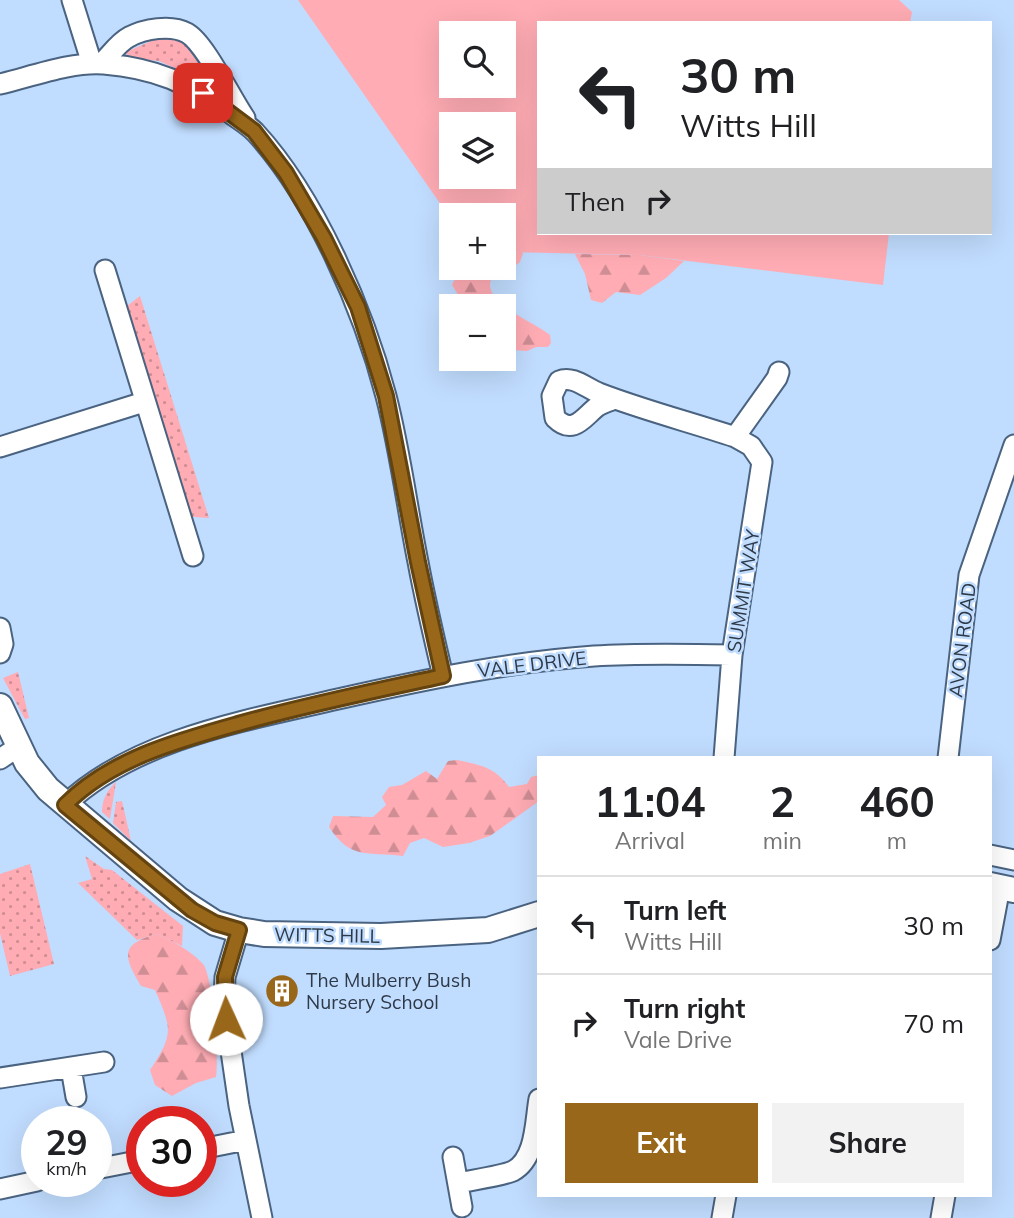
<!DOCTYPE html>
<meta charset="utf-8">
<style>
body{margin:0;font-family:Mulish,sans-serif;background:#f2f2f2;color:#202124;height:100vh;display:flex;flex-direction:column;font-size:26px;white-space:nowrap}
*{box-sizing:border-box;margin:0}
p{font-size:23px;color:#757577}
.icon{flex:none;width:38px;height:38px;fill:none;stroke:currentColor;stroke-width:2;stroke-linecap:round;stroke-linejoin:round}
.map{position:relative;flex:1;overflow:hidden}
.panel{position:absolute;left:537px;top:756px;width:455px;height:441px;display:flex;flex-direction:column;background:#fff;border-radius:0px;box-shadow:0 7px 28px #0002}
.panel>*{flex:none}
.banner{position:absolute;left:537px;top:21px;width:455px;height:214px;border-radius:0px;box-shadow:0 7px 28px #0002;background:#fff;color:#202124;overflow:hidden}
.buttons{position:absolute;left:439px;top:21px;display:grid;gap:14px}
.buttons a{display:grid;place-items:center;width:77px;height:77px;border-radius:0px;background:#fff;box-shadow:0 7px 28px #0002;font-size:35px}
.speed{position:absolute;left:21px;top:1106px;display:flex;gap:14px;font-size:35px;font-weight:700;text-align:center}
.speed>*{display:grid;place-content:center;width:91px;height:91px;border-radius:50%;background:#fff;box-shadow:0 7px 28px #0002;line-height:1}
.speed small{font-size:18px;font-weight:400}
.speed .limit{border:10px solid #d22;background:#fff;color:#111}
.pin{position:absolute;display:grid;place-items:center;width:60px;height:60px;color:#fff;margin:-30px;border-radius:14px;box-shadow:0 4px 10px #0006}
.me{position:absolute;width:77px;margin:-38px;rotate:358deg;stroke-linejoin:round;filter:drop-shadow(0 0 5px #0008)}
.turn{display:flex;align-items:center;gap:24px;height:147px;padding:0 28px;font-size:32px}
.turn .icon{width:91px;height:91px;stroke-width:2.5}
.turn b{display:block;font-size:49px;line-height:60px}
.then{display:flex;align-items:center;height:66px;padding:0 28px;background:#0003;gap:14px;font-size:26px}
.eta{display:flex;justify-content:space-evenly;align-items:center;height:119px;text-align:center}
.eta b{font-size:42px;font-weight:700;line-height:49px}
.button{display:flex;gap:14px;margin-top:auto;padding:14px 28px}
.button a{flex:1;height:80px;border-radius:0px;background:#986719;color:#fff;font-size:28px;font-weight:700;line-height:80px;text-align:center}
.button a+a{background:#f2f2f2;color:#202124}
ul{padding:0;list-style:none}
li{display:flex;align-items:center;gap:21px;height:98px;padding:0 28px;border-top:2px solid #e0e0e0}
li div{flex:1}
li b{display:block;font-size:26px}
li em{font-style:normal}
.map>svg:first-child{display:block}
.grass{fill:url(#grass-dots)}
.forest{fill:url(#forest-firs)}
.garden{fill:#ffacb4;fill-rule:evenodd}
.lines{fill:none;stroke-linecap:round;stroke-linejoin:round}
.minor-casing{stroke:#4a6380;stroke-width:23}
.tertiary-casing{stroke:#4a6380;stroke-width:28}
.minor{stroke:#fff;stroke-width:19}
.tertiary{stroke:#fff;stroke-width:24}
.route-casing{stroke:#634310;stroke-width:18}
.route{stroke:#986719;stroke-width:12}
.labels{text-anchor:middle;dominant-baseline:central;stroke-width:5;stroke-linejoin:round;paint-order:stroke}
.street-label{font-size:19px;fill:#2e3947;stroke:#c0dcfe}
.poi-label{font-size:19px;fill:#2e3947;stroke:#c0dcfe;text-anchor:start}
</style>
<div class="map">
<svg width="1014" height="1218" viewBox="0 0 1014 1218">
<defs>
<pattern id="grass-dots" width="8" height="8" patternUnits="userSpaceOnUse" patternTransform="scale(1.75)"><rect width="8" height="8" fill="#ffacb4"/><path d="M2 2h.1M6 6h.1" fill="none" stroke="#cf8d94" stroke-width="1.8" stroke-linecap="round"/></pattern>
<pattern id="forest-firs" width="22" height="20" patternUnits="userSpaceOnUse" patternTransform="scale(1.75)"><rect width="22" height="20" fill="#ffacb4"/><path d="M5 1l3.5 6h-7zM16 11l3.5 6h-7z" fill="#cf8d94"/></pattern>
</defs>
<rect width="100%" height="100%" fill="#c0dcfe"/>
<path class="grass" d="M 165,35 L 182,40 L 208,76 L 203,81 L 159,61 L 128,58 L 126,52 Z
M 140,296 L 209,518 L 181,516 L 118,313 Z
M 18,672 L 29,718 L 25,719 L 3,678 Z
M 116,782 L 110,819 L 102,812 C 102,800 107,790 116,782 Z
M 122,801 L 131,841 L 113,823 L 116,802 Z
M 85,856 L 104,869 L 112,870 L 183,926 L 182,946 L 157,934 L 137,940 L 78,883 L 92,879 Z
M 30,864 L 54,964 L 10,976 L 0,933 L 0,874 Z"/>
<path class="forest" d="M 504,237 L 523,253 L 520,262 L 510,270 L 502,268 L 504,268 Z
M 575,254 L 639,255 L 684,261 L 666,278 L 640,295 L 616,292 L 602,303 L 591,300 L 585,274 Z
M 460,268 L 501,268 C 464,297 531,319 550,335 L 551,343 L 548,347 L 536,347 L 527,351 L 512,350 L 511,345 L 504,346 L 504,306 L 465,306 L 452,285 Z
M 457,760 C 480,765 495,767 509,787 L 527,784 L 531,777 L 539,775 L 539,801 L 490,836 L 469,843 L 443,847 L 424,838 L 410,843 L 403,856 C 368,851 351,861 329,827 L 333,816 L 373,817 L 386,805 L 382,797 L 389,787 L 402,785 L 426,771 L 437,779 L 448,761 Z
M 157,934 C 174,942 190,950 203,964 C 213,976 219,1060 216,1077 L 196,1083 L 172,1096 L 155,1085 L 150,1070 C 174,1034 172,1029 155,990 L 141,986 C 123,956 120,944 157,934 Z"/>
<path class="garden" d="M 298,0 L 899,0 L 912,12 L 910,23 L 539,23 L 539,233 L 889,233 L 883,285 L 639,255 L 504,252 L 504,215 L 452,215 L 451,219 ZM 452,33 L 504,33 L 504,86 L 452,86 ZM 452,124 L 504,124 L 504,177 L 452,177 Z"/>
<g class="lines">
<g class="minor-casing">
<path id="minor" d="M 72,0 L 92,64
M 102,63 C 110,55 119,42 129,37 C 144,29 171,24 187,33 C 205,43 231,98 245,118
M 0,84 C 30,77 73,61 104,64 C 155,68 189,83 230,113 C 238,119 248,125 255,132 C 315,197 364,311 386,396 C 400,450 407,507 418,562 C 425,600 434,638 443,676
M 105,270 L 193,556
M 615,399 C 610,401 603,403 598,406 C 585,415 574,437 555,418 L 552,396 L 559,381 C 573,375 586,388 599,393 C 643,410 690,422 735,437 L 751,446 L 762,462 L 732,655 L 724,758
M 735,437 L 777,378 L 779,372
M 0,447 L 144,402
M 0,628 L 3,644 L 0,653
M 948,758 L 969,575 L 1014,445
M 0,759 L 18,747
M 65,805 C 134,739 248,720 338,699 C 423,680 508,662 594,656 C 640,653 686,654 732,655
M 990,855 L 1014,860
M 239,930 L 225,977 L 224,1003 L 239,1106 L 262,1218
M 990,940 L 1000,887
M 71,1068 L 76,1097
M 0,1078 L 104,1062
M 201,1149 L 246,1140
M 453,1157 L 462,1207
M 96,1169 L 142,1160
M 458,1183 C 472,1180 502,1176 513,1171 C 536,1159 535,1121 539,1099
M 0,1189 L 37,1181
M 722,1218 L 726,1195
M 941,1218 L 945,1195"/>
</g>
<g class="tertiary-casing">
<path id="tertiary" d="M 0,706 L 27,763 L 48,789 L 178,899 L 215,923 L 239,930 L 264,934 L 381,936 L 488,930 L 539,914
M 990,885 L 1014,890"/>
</g>
<use href="#minor" class="minor"/>
<use href="#tertiary" class="tertiary"/>
</g>
<g class="lines">
<g class="route-casing">
<path id="route" d="M 203,93 L 254,131 L 286,173 L 324,238 L 358,307 L 386,396 L 418,562 L 443,676 C 374,691 305,705 238,724 C 177,741 111,759 65,805 L 192,910 L 215,923 L 239,930 L 225,977 L 226,1019"/>
</g>
<use href="#route" class="route"/>
</g>
<defs>
<g id="building-disc" transform="scale(1.75)"><circle r="9.5" fill="#986719" stroke="#c0dcfe"/><path d="M-4-6H4V6H1V3H-1V6H-4ZM-2.5-4.3h1.7v1.8h-1.7ZM.8-4.3h1.7v1.8H.8ZM-2.5-1h1.7V.8h-1.7ZM.8-1h1.7V.8H.8Z" fill="#fff"/></g>
</defs>
<g fill-rule="evenodd">
<use href="#building-disc" x="282" y="991"/>
</g>
<g class="labels">
<g class="street-label">
<text transform="translate(743 591) rotate(-81)">SUMMIT WAY</text>
<text transform="translate(962 640) rotate(-83)">AVON ROAD</text>
<text transform="translate(532 664) rotate(-7)">VALE DRIVE</text>
<text transform="translate(327 935) rotate(1)">WITTS HILL</text>
</g>
<g class="poi-label">
<text x="306" y="980">The Mulberry Bush<tspan x="306" dy="22">Nursery School</tspan></text>
</g>
</g>
</svg>
<div class="buttons">
<a><svg class="icon" aria-label="search" viewBox="0 0 24 24"><circle cx="10" cy="10" r="6"/><path d="M15 15l6 6"/></svg></a>
<a><svg class="icon" aria-label="layers" viewBox="0 0 24 24"><path d="M12 4l9 5-9 5-9-5zM3 14l9 5 9-5"/></svg></a>
<a>+</a>
<a>−</a>
</div>
<div class="speed"><div>29<small>km/h</small></div><div class="limit">30</div></div>
<div class="pin" style="left:203px;top:93px;background:#d93025"><svg class="icon" aria-label="arrive" viewBox="0 0 24 24"><path d="M6 21V4h12l-3 4 3 4H6"/></svg></div>
<svg class="me" style="left:226px;top:1019px" viewBox="-20 -20 40 40"><circle r="19" fill="#fff"/><path d="M0-13L10 11 0 6-10 11z" fill="#986719"/></svg>
<div class="banner">
<div class="turn"><svg class="icon" aria-label="left" viewBox="0 0 24 24"><path d="M17 20v-9H6M10 6l-5 5 5 5"/></svg><div><b>30 m</b>Witts Hill</div></div>
<div class="then">Then<svg class="icon" aria-label="right" viewBox="0 0 24 24"><path d="M7 20v-9h11M14 6l5 5-5 5"/></svg></div>
</div>
<section class="panel">
<div class="eta">
<div><b>11:04</b><p>Arrival</p></div>
<div><b>2</b><p>min</p></div>
<div><b>460</b><p>m</p></div>
</div>
<ul>
<li><svg class="icon" aria-label="left" viewBox="0 0 24 24"><path d="M17 20v-9H6M10 6l-5 5 5 5"/></svg><div><b>Turn left</b><p>Witts Hill</p></div><em>30 m</em></li>
<li><svg class="icon" aria-label="right" viewBox="0 0 24 24"><path d="M7 20v-9h11M14 6l5 5-5 5"/></svg><div><b>Turn right</b><p>Vale Drive</p></div><em>70 m</em></li>
</ul>
<div class="button"><a>Exit</a><a>Share</a></div>
</section>
</div>
